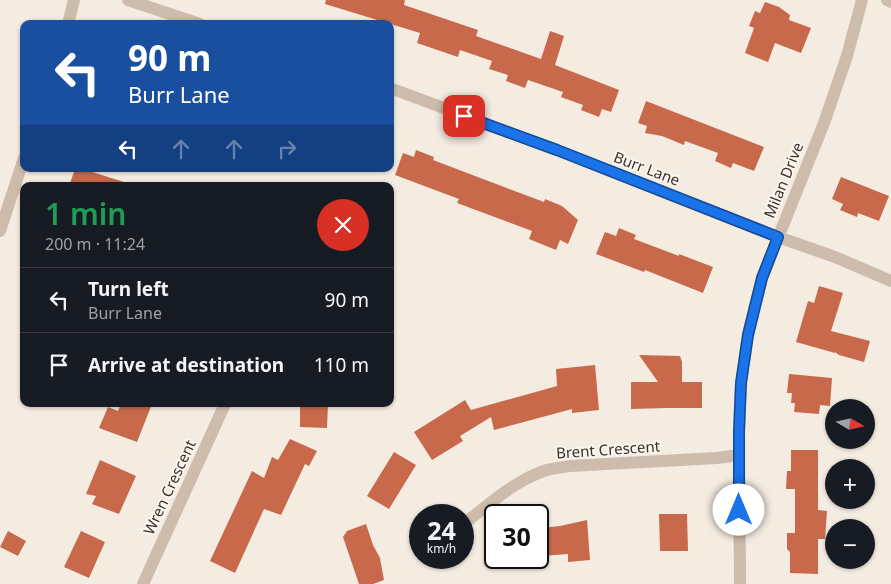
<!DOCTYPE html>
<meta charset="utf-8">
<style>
body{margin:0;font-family:"Noto Sans",sans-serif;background:#242831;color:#f1f3f6;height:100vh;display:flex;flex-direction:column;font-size:19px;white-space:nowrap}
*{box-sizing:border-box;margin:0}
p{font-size:16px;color:#9ea1a6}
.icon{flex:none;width:28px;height:28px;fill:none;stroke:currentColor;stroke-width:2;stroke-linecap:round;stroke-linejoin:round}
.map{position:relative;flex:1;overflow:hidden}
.side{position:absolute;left:20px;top:182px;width:374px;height:225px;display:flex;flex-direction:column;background:#171b24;border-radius:10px;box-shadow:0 1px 4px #0004}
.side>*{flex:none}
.guide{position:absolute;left:20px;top:20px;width:374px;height:152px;border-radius:10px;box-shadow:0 1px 4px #0004;background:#1a4fa0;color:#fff;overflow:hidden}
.needle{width:32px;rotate:99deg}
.fabs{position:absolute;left:825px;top:399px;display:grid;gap:10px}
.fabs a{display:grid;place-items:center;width:50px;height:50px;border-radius:50%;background:#171b24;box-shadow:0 1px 4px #0004;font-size:25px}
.speed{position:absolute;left:409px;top:504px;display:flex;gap:10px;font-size:25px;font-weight:700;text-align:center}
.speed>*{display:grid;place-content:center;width:65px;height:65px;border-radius:50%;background:#171b24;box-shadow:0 1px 4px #0004;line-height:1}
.speed small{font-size:12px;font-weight:400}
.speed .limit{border:2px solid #111;border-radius:8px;background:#fff;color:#111}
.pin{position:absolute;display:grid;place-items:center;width:42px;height:42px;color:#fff;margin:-21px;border-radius:10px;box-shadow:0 2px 8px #0006}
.me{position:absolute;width:55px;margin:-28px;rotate:0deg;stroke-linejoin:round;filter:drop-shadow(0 0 4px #0008)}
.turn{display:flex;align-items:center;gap:18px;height:105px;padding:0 25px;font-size:22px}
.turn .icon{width:65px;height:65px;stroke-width:2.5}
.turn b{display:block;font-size:35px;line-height:42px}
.lanes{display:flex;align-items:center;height:48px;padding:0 25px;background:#0003;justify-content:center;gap:25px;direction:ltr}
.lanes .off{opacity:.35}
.round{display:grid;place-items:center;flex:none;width:52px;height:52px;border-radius:26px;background:#242831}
.head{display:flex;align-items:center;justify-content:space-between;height:85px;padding:0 25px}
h1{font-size:30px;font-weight:600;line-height:38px;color:#1e9e55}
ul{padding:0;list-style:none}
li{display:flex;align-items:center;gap:15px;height:65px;padding:0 25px;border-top:1px solid #363941}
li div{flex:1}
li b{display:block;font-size:19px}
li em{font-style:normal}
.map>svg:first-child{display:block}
.building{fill:#c8694b}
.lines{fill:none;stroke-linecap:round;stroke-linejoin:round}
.minor{stroke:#cdbbac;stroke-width:12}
.route-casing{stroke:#114b97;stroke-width:12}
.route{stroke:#1a73e8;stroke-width:9}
.labels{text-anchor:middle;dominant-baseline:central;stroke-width:4;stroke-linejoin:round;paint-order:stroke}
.street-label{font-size:15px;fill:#3b302b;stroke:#fbf5ee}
</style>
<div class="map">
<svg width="891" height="584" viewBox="0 0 891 584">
<rect width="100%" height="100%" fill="#f4ebe1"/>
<path class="building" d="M 326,0 L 405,0 L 404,5 L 478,30 L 476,36 L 541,59 L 550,31 L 564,36 L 555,65 L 619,90 L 611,112 L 602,109 L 599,117 L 581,110 L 583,105 L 561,97 L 563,92 L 528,80 L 525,88 L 506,81 L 508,75 L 489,69 L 492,61 L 460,50 L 458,57 L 417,43 L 420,33 L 325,4 Z
M 765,2 L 779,7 L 790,15 L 789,20 L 811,28 L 801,53 L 775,43 L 768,62 L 745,53 L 754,28 L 749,26 L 755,11 L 760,13 Z
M 646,101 L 764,147 L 754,171 L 733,163 L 731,168 L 715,161 L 718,153 L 685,141 L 684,145 L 662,136 L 645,133 L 647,126 L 638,123 Z
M 416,150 L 434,157 L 433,160 L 544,202 L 545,199 L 562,206 L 578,220 L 568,244 L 560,240 L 556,250 L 529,239 L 532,231 L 457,203 L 459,199 L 395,175 L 403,153 L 414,157 Z
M 75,169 L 83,169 L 127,183 L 127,186 L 69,186 Z
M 841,177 L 889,196 L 879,221 L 858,213 L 857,217 L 840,210 L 843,204 L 832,199 Z
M 619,228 L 636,235 L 634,239 L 679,256 L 679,254 L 713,267 L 703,293 L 645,270 L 644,272 L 596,254 L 605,232 L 616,236 Z
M 819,286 L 843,293 L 831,331 L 870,341 L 864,362 L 839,355 L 835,352 L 835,353 L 796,342 L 808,301 L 814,303 Z
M 639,355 L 680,356 L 682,362 L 682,382 L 702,382 L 702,408 L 667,408 L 631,409 L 631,382 L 658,382 Z
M 595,365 L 599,410 L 572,413 L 572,409 L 494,430 L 491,417 L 460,436 L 463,441 L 432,460 L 414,432 L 465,400 L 471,410 L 557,386 L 556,369 Z
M 789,374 L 832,378 L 830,406 L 820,405 L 819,414 L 794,412 L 795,403 L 791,403 L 792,393 L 787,393 Z
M 121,404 L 152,404 L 137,442 L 99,428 L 108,407 L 118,411 Z
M 300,404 L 328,404 L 327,428 L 300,427 Z
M 290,439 L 317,451 L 309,466 L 305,464 L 281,515 L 264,509 L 235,573 L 210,561 L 252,471 L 264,478 L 272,457 L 278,460 Z
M 791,450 L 818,450 L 818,510 L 827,511 L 825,539 L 818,539 L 818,574 L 790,573 L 790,552 L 787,549 L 787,533 L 795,533 L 795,489 L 786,489 L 787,471 L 791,471 Z
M 394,452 L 416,465 L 389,509 L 367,496 Z
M 100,460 L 136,476 L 119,514 L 92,504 L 96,496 L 86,494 Z
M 659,514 L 687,514 L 688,551 L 660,551 Z
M 587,520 L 590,560 L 568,562 L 568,554 L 543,556 L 541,528 L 560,526 Z
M 366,524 L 373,545 L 380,558 L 384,580 L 373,584 L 359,584 L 343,537 L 347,531 Z
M 8,531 L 26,541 L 18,556 L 0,547 Z
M 81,531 L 105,542 L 89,578 L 64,567 Z"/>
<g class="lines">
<path class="minor" d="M 128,0 L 200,24
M 887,0 L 891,2
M 68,24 L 74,0
M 390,88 L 557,150 L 778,237 L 835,257 L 891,281
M 0,231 L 24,158
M 466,522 C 491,503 517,479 547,470 C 555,468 563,467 570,466 L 717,458 L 739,455
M 143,584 L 225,404
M 740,584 L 739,432 L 741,383 L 748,335 L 762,278 L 824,123 L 847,56 L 862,0"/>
</g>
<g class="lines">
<g class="route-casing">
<path id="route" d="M 464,116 L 557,150 L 778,237 L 762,278 L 748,335 L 741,383 L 739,432 L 739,510"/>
</g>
<use href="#route" class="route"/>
</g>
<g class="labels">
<g class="street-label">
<text transform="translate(647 168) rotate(21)">Burr Lane</text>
<text transform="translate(783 180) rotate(-68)">Milan Drive</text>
<text transform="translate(608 449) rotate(-4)">Brent Crescent</text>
<text transform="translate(169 487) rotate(-65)">Wren Crescent</text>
</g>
</g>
</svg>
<div class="fabs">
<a><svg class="needle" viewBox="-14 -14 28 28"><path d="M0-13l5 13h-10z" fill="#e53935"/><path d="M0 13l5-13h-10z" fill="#9ea1a6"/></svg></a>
<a>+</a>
<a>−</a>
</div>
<div class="speed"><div>24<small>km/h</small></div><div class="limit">30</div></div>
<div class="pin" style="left:464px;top:116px;background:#d93025"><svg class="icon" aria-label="arrive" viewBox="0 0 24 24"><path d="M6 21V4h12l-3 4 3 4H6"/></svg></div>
<svg class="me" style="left:739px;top:510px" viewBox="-20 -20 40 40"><circle r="19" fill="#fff"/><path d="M0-13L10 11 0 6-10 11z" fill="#1a73e8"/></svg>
<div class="guide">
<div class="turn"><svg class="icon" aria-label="left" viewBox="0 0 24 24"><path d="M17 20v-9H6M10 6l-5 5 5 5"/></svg><div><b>90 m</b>Burr Lane</div></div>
<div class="lanes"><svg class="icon" aria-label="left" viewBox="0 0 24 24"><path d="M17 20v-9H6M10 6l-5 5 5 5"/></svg><svg class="icon off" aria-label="ahead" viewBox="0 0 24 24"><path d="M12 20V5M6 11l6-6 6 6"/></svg><svg class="icon off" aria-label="ahead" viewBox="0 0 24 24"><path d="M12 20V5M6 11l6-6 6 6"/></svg><svg class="icon off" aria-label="right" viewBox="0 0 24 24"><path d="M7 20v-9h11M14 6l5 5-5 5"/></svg></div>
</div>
<section class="side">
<div class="head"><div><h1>1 min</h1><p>200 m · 11:24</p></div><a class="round" style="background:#d93025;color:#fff"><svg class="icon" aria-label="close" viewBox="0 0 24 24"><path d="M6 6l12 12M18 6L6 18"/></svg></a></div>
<ul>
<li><svg class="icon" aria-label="left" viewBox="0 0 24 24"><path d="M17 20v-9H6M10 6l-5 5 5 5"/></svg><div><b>Turn left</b><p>Burr Lane</p></div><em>90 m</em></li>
<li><svg class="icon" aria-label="arrive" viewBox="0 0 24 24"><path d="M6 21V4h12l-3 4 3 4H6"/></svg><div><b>Arrive at destination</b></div><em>110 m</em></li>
</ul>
</section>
</div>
